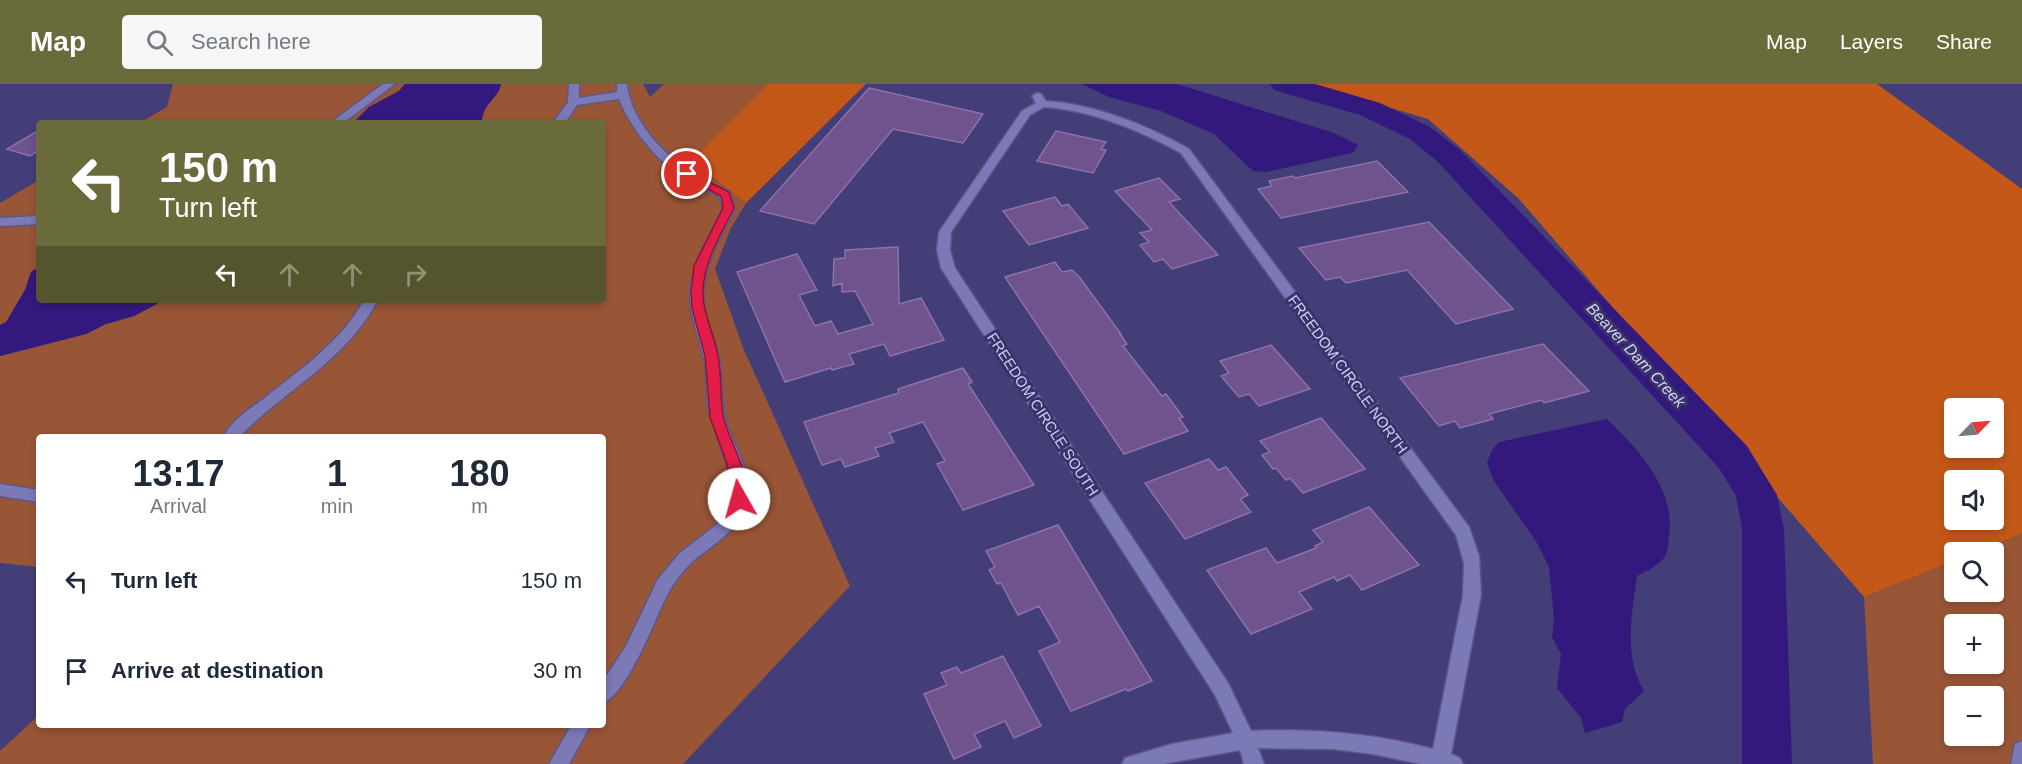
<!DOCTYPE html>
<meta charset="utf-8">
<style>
body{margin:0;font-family:Arial,sans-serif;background:#f6f6f7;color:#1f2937;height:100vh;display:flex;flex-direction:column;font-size:22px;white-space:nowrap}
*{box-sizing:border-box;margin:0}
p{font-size:20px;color:#747a83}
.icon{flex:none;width:33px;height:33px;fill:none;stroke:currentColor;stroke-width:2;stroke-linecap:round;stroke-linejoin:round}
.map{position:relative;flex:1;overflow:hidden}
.sheet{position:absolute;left:36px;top:350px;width:570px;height:294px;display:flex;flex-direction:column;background:#fff;border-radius:6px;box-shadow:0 3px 9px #0003}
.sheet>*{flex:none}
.guide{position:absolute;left:36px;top:36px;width:570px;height:183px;border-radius:6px;box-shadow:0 3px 9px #0003;background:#696b3a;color:#fff;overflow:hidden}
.needle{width:39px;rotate:65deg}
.fabs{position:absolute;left:1944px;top:314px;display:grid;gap:12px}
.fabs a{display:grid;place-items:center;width:60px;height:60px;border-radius:6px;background:#fff;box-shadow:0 3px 9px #0003;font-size:30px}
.pin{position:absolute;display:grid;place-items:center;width:51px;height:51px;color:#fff;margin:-26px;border:3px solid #fff;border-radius:50%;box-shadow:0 2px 6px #0007}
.me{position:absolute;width:66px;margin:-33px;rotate:353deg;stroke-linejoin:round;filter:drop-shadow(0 0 4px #0008)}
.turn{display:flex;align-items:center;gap:21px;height:126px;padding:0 24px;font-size:27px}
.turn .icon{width:78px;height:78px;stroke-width:2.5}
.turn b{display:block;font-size:42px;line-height:51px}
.lanes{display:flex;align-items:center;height:57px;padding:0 24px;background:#0003;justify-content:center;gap:30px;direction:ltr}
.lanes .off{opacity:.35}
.eta{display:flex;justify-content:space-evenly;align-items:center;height:102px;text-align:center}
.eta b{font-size:36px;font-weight:700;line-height:42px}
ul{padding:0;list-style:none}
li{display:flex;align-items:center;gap:18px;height:90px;padding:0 24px}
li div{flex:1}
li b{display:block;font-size:22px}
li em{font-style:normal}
header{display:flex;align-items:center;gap:36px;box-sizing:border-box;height:84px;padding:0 30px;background:#696b3a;color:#fff}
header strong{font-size:28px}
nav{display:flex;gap:33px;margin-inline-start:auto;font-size:21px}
.search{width:420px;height:54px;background:#f6f6f7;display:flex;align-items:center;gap:15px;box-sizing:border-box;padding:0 21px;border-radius:6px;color:#747a83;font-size:22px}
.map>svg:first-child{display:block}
.green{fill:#995636;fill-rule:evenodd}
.forest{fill:#c45819;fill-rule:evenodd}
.water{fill:#33197d}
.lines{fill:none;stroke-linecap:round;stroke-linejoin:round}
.river{fill:#33197d;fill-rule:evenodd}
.building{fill:#6f538c;stroke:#8d71ac;stroke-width:1.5}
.minor-casing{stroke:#5c5787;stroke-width:3}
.minor{fill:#7c79b7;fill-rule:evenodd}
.route{fill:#e11d48;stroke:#92132f;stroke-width:1.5}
.labels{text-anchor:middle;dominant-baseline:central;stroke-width:6;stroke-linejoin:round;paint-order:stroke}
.street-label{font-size:15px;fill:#cfcff1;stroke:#39336b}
.water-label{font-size:16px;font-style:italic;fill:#d3d3ee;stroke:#39336b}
</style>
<header>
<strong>Map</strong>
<div class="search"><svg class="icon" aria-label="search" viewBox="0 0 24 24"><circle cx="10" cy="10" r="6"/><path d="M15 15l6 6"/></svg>Search here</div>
<nav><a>Map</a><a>Layers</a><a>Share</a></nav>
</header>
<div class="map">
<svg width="2022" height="680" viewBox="0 0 2022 680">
<rect width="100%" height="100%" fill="#433e77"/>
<path class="green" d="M 173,0 L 405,0 L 399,7 L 369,23 L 353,39 L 139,39 L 167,23 Z
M 501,0 L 643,0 L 650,13 L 664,0 L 768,0 L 691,77 L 746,119 L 731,144 L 715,185 L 744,266 L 850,502 L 683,680 L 0,680 L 0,667 L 39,631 L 39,640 L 603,640 L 603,352 L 39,352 L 39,483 L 0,479 L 0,272 L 86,250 L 106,240 L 134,232 L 164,216 L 603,216 L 603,39 L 482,39 C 482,19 498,16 501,0 Z
M 39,96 L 39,183 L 31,188 L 25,206 L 6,239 L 0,241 L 0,119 Z
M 2022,450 L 2022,680 L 1873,680 L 1864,513 L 1954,477 L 1954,507 L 1994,507 L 1994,468 L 1976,468 ZM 1954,540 L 1994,540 L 1994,579 L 1954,579 ZM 1954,612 L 1994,612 L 1994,651 L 1954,651 Z"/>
<path class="forest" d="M 768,0 L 866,0 L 746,119 L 691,77 Z
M 1310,0 L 1877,0 L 2022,105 L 2022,450 L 1976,468 L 1954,468 L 1954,477 L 1864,513 L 1518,114 L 1428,35 ZM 1954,324 L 1994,324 L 1994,363 L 1954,363 ZM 1954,396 L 1994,396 L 1994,435 L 1954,435 Z"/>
<path class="water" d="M 405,0 L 501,0 C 498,16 482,19 482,39 L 353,39 L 369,23 L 399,7 Z
M 1082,0 L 1177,0 L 1334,49 L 1358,61 L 1354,68 L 1347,70 L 1267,88 L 1253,87 L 1214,50 L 1161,27 L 1109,13 Z
M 39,183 L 39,216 L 164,216 L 134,232 L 106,240 L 86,250 L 0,272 L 0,241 L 6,238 L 25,206 L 31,188 Z
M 1607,335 C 1638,365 1676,405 1669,452 C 1668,459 1668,469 1664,474 C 1656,483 1647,487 1637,492 C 1632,530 1623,572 1644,607 L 1625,625 L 1622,638 L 1585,649 L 1581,634 L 1557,604 L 1561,570 L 1552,553 L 1554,535 L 1549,483 L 1537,459 L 1494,397 L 1487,379 L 1492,366 L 1499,358 Z"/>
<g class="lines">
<path class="river" d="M 1270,0 L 1315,0 L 1380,19 L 1430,43 L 1460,66 L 1747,362 L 1777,411 L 1784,445 L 1792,680 L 1742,680 L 1742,445 L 1736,412 L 1719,384 L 1438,78 L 1410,55 L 1360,31 L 1274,6 Z"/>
</g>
<path class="building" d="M 869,4 L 983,30 L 963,59 L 893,45 L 814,140 L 760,127 Z
M 39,46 L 39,66 L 30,72 L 7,65 Z
M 1056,47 L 1106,58 L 1101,65 L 1106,66 L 1093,89 L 1037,77 Z
M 1377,77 L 1408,108 L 1281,134 L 1258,105 L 1272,102 L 1269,97 L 1293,92 L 1295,94 Z
M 1159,94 L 1180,115 L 1169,118 L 1218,171 L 1172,185 L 1163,175 L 1154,178 L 1140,161 L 1149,158 L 1140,149 L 1152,146 L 1115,107 Z
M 1055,113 L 1062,122 L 1068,120 L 1088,144 L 1029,161 L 1003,127 Z
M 1429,138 L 1513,225 L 1456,240 L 1407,186 L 1346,199 L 1340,193 L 1326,196 L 1299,164 Z
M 898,163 L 899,220 L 921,214 L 944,256 L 890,272 L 884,260 L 849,270 L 854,280 L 832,286 L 831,284 L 785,298 L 737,188 L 797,170 L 817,206 L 799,211 L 815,242 L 831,237 L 838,250 L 873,240 L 855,207 L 842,208 L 842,199 L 833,202 L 834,175 L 845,174 L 845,166 Z
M 1055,178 L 1062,188 L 1072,186 L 1080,194 L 1121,250 L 1120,250 L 1127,260 L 1123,262 L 1162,312 L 1166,310 L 1183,333 L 1179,334 L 1188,347 L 1124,370 L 1005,193 Z
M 1543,260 L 1589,307 L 1544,319 L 1542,316 L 1489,330 L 1493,335 L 1460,344 L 1455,337 L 1439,342 L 1400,294 Z
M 1271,261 L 1310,305 L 1259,322 L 1249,310 L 1239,313 L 1221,292 L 1229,289 L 1220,277 Z
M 963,284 L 972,298 L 968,300 L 1034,401 L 963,426 L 937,380 L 945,377 L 923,338 L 889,349 L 894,358 L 875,364 L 879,372 L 845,383 L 841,375 L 822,381 L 804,338 L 899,309 L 898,305 Z
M 1321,334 L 1365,385 L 1303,409 L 1290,394 L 1286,396 L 1276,384 L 1273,385 L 1262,371 L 1270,368 L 1260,357 Z
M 1209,375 L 1218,386 L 1226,383 L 1238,398 L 1248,411 L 1240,415 L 1251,428 L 1185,455 L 1145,399 Z
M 1369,423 L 1419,481 L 1362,506 L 1350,491 L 1337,497 L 1334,493 L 1299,508 L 1312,525 L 1251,550 L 1207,486 L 1266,464 L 1277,479 L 1316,464 L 1315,462 L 1323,458 L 1313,446 Z
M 1058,441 L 1152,597 L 1128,607 L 1126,605 L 1071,627 L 1039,567 L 1060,558 L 1039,522 L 1018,531 L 1001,499 L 997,500 L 989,486 L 995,483 L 986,467 Z
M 1003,572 L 1041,642 L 1014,654 L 1005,637 L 974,650 L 981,663 L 954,675 L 924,610 L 947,601 L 941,589 L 957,583 L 961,589 Z"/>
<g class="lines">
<g class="minor-casing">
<path id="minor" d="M 383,0 L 395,0 L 343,39 L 330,39 Z
M 569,0 L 579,0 L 579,14 L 617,8 L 617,0 L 627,0 C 631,39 667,74 699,94 C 709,100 720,103 729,107 L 735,125 C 719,157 697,190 705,227 C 709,245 717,261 720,279 C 723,301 720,321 727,342 C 736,365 752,390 747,416 C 741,447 712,460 691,479 C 678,492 668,507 661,524 C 651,546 625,611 603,619 L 603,597 L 626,562 L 658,495 L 680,469 L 716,441 L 728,426 L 731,416 L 728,384 L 708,325 L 705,278 L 691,227 L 690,213 L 691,199 L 698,174 L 723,125 L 719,112 C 711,108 702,105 694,101 C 662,83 632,48 619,15 L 577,21 L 565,39 L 553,39 L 568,18 Z
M 1037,9 L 1041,10 L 1046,17 C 1094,20 1147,41 1189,65 L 1469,443 L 1479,472 L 1481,511 L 1451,670 L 1460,674 L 1463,680 L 1421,680 L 1373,670 L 1333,665 L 1258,664 L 1264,680 L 1244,680 L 1240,666 L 1163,680 L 1122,680 L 1125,674 L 1172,660 L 1233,649 L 1215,611 L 941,184 L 937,166 L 939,148 L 1022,27 L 1036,19 L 1032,12 ZM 1044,23 C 1091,26 1141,47 1181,69 L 1456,451 L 1464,479 L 1463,511 L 1433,665 C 1373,649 1313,644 1251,647 L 1228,599 L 955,184 L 950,166 L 951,148 L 1030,31 Z
M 39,132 L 39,140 L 0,142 L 0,134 Z
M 364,216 L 378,216 C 343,280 288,303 240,352 L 224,352 C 230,337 253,323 267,312 C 303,283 341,258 364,216 Z
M 0,400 L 39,406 L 39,418 L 0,412 Z
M 572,640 L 591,640 L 569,680 L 549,680 Z
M 2022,657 L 2022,680 L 2011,680 L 2015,660 Z"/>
</g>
<use href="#minor" class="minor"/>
</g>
<path class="route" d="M 687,87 L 729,108 L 734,124 C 721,151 705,175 703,205 C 702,229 714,249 718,272 C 722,291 720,312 723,331 C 727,355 756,396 744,419 L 734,419 L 727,380 L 710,333 L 705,272 L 692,225 L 691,208 L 694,182 L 723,124 L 721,112 L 683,93 L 683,88 Z"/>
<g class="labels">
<g class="street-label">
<text transform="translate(1348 290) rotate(54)">FREEDOM CIRCLE NORTH</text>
<text transform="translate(1043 330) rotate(57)">FREEDOM CIRCLE SOUTH</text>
</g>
<g class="water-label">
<text transform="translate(1636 271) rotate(47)">Beaver Dam Creek</text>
</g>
</g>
</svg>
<div class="fabs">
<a><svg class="needle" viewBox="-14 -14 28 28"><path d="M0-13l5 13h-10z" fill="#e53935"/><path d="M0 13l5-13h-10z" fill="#747a83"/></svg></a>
<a><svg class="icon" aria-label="sound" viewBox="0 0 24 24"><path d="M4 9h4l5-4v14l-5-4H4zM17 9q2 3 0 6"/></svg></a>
<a><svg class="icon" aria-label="search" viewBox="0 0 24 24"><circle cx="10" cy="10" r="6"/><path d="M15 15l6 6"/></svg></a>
<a>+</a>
<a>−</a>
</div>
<div class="pin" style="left:687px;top:90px;background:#d93025"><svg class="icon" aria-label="arrive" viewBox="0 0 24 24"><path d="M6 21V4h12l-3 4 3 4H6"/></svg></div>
<svg class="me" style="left:739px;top:415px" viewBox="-20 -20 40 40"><circle r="19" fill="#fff"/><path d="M0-13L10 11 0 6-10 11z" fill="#e11d48"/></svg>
<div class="guide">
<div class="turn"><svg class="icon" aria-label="left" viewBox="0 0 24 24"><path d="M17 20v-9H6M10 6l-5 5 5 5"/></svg><div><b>150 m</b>Turn left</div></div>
<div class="lanes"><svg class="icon" aria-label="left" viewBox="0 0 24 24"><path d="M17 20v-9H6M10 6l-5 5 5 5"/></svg><svg class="icon off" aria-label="ahead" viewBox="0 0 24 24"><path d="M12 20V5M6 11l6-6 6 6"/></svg><svg class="icon off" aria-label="ahead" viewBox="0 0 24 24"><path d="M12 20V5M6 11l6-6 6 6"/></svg><svg class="icon off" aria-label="right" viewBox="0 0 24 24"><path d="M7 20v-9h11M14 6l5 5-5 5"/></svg></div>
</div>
<section class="sheet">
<div class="eta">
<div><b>13:17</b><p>Arrival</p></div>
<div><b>1</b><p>min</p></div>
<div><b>180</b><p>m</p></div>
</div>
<ul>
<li><svg class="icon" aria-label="left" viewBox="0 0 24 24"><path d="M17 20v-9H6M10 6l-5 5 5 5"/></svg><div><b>Turn left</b></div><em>150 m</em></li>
<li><svg class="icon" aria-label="arrive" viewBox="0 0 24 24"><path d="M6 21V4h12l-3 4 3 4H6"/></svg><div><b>Arrive at destination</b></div><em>30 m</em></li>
</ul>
</section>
</div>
